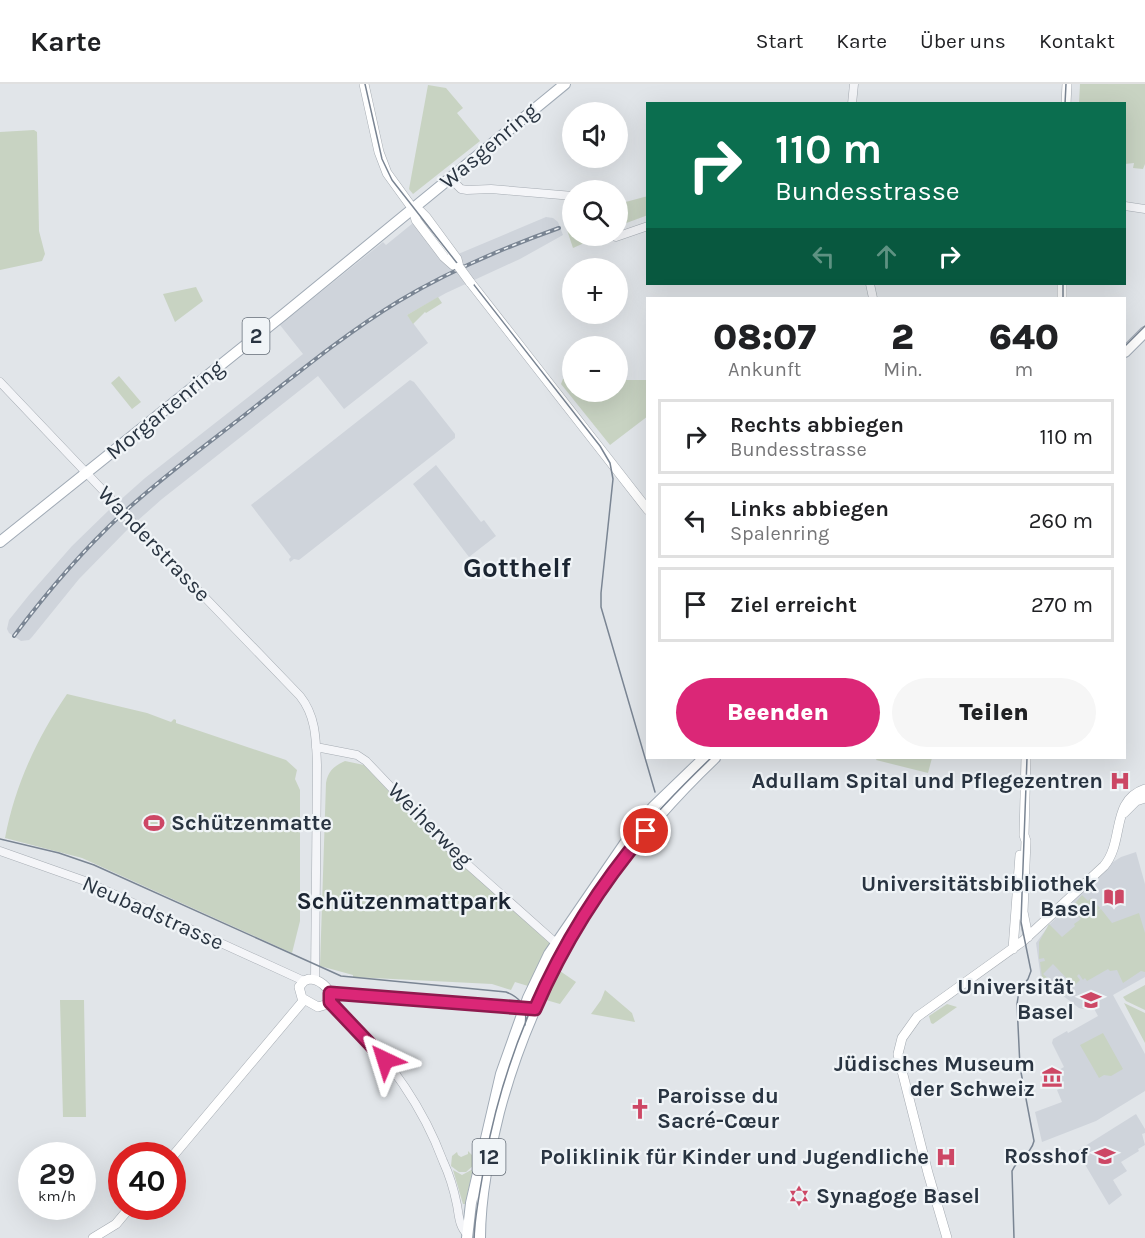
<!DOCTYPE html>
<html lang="de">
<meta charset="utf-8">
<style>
body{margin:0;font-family:Karla,sans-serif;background:#f6f6f6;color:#202124;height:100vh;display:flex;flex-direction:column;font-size:22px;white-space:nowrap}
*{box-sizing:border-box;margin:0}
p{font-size:20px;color:#757577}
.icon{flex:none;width:33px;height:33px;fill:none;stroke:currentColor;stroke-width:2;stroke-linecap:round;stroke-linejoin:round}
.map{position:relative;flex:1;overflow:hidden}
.drawer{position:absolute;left:646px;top:213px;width:480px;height:462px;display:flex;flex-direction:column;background:#fff;border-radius:0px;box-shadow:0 6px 24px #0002}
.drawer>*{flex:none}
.banner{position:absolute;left:646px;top:18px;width:480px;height:183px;border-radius:0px;box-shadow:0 6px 24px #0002;background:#0b6e4f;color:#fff;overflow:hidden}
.buttons{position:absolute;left:562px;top:18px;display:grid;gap:12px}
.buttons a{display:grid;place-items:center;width:66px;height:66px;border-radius:50%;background:#fff;box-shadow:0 6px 24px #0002;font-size:30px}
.speed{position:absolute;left:18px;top:1058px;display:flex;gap:12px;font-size:30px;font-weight:700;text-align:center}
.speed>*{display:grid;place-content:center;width:78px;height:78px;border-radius:50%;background:#fff;box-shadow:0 6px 24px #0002;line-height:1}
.speed small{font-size:15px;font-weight:400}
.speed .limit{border:9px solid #d22;background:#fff;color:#111}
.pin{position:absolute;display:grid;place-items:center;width:51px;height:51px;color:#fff;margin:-26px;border:3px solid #fff;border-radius:50%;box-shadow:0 2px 6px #0007}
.me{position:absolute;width:66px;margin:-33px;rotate:319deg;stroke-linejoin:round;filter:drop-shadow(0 0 4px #0008)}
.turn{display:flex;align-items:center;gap:21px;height:126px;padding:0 30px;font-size:27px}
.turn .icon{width:78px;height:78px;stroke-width:2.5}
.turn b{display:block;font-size:42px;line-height:51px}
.lanes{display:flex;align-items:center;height:57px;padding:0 30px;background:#0003;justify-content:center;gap:30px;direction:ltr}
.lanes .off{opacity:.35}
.eta{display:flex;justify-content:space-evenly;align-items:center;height:102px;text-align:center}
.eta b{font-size:36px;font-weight:800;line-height:42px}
.action{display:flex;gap:12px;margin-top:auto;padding:12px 30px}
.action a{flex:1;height:69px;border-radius:36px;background:#db2777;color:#fff;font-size:24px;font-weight:800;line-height:69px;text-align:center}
.action a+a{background:#f6f6f6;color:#202124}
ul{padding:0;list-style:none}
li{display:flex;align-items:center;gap:18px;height:75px;margin:0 12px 9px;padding:0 18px;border:3px solid #e0e0e0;border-radius:0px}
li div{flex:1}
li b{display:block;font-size:22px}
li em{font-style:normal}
header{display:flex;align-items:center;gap:36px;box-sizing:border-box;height:84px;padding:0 30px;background:#fff;border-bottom:2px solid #e0e0e0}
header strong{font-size:28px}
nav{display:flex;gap:33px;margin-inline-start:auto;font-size:21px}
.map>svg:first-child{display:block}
.built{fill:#cfd4db}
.green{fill:#c8d3c2}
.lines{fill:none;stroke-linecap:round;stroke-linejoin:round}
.tertiary-casing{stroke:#a6acb3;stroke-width:9}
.secondary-casing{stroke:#a6acb3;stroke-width:10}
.primary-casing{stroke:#a0aab5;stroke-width:12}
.tertiary{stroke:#f4f5f8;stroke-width:8}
.secondary{stroke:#fff;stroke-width:9}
.primary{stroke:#fff;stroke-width:10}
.tram{stroke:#7a8593;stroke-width:1.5}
.rail-casing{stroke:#7a8593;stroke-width:4}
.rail{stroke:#f0f4f7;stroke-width:1.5;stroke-dasharray:4.5;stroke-linecap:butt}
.tertiary-bridge-casing{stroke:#a6acb3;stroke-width:9;stroke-linecap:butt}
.secondary-bridge-casing{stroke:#a6acb3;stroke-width:10;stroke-linecap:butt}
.tertiary-bridge{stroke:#f4f5f8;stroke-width:8}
.secondary-bridge{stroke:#fff;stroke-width:9}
.route-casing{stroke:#8e194d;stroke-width:15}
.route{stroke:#db2777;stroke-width:10}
.labels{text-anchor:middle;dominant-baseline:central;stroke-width:4.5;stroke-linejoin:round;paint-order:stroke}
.shield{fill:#f0f4f7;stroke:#656e78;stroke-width:1.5}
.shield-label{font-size:21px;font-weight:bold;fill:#293441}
.street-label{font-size:22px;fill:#293441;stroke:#f0f4f7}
.poi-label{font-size:22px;font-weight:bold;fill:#293441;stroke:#f0f4f7;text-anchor:end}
.neighbourhood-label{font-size:24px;font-weight:bold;fill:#1b2532;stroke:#f0f4f7}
.district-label{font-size:28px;font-weight:bold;fill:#1b2532;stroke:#f0f4f7}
</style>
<header>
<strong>Karte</strong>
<nav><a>Start</a><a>Karte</a><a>Über uns</a><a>Kontakt</a></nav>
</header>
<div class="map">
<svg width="1145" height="1154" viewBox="0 0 1145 1154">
<rect width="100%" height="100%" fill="#e1e5e9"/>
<path class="built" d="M 546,133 L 553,134 L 558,138 L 563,151 L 520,175 L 446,209 L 407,231 L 428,259 L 344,325 L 318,292 L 162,415 L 127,446 L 79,495 L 32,553 L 29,556 L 21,557 L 9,549 L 7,545 L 9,536 L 29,511 L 72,462 L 109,426 L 145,394 L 303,270 L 280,241 L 383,158 L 386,161 L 413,139 L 444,176 Z
M 410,296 L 414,298 L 455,350 L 455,354 L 299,476 L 294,475 L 290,478 L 289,475 L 291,473 L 251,421 Z
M 436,381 L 481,438 L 484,436 L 496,452 L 469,473 L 413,400 Z
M 1136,768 L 1145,800 L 1145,893 L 1113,911 L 1145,970 L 1145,1007 L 1096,1037 L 1042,1058 L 1035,1028 L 1062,1018 L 1057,1006 L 1061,1004 L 1057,987 L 1064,983 L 1052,959 L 1053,955 L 1067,947 L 1068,949 L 1098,932 L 1092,921 L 1083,925 L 1079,924 L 1041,895 L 1036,859 L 1050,840 L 1113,778 L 1121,773 Z
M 1136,1030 L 1145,1045 L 1145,1049 L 1142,1050 L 1145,1061 L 1138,1065 L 1139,1067 L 1121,1078 L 1127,1087 L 1113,1096 L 1122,1111 L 1109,1121 L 1077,1067 Z"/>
<path class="green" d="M 1080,0 L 1145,0 L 1145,80 L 1143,85 L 1133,84 L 1134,79 L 1125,80 L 1125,20 L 1079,19 Z
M 428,1 L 446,4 L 463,24 L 457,29 L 480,57 L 413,110 L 409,105 Z
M 34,46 L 37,48 L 39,147 L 45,170 L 42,177 L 0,186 L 0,48 Z
M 648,112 L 648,131 L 621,141 L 618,132 L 618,120 Z
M 565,119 L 573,120 L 573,152 L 600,152 L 573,164 L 566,143 Z
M 196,203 L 203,217 L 175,238 L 163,210 Z
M 438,213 L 442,219 L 426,229 L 425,228 L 413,240 L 407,231 Z
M 119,292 L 141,318 L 132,325 L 111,299 Z
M 563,295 L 573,295 L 573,308 L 618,308 L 618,296 L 648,296 L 648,332 L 610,361 L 561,300 Z
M 67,610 L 147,629 L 171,638 L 174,635 L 176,636 L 176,639 L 286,676 L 297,686 L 295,695 L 300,706 L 300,837 L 292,869 L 82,774 L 5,754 C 15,701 37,654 67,610 Z
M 877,674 L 932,674 L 928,689 L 876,676 Z
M 345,677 L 364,681 L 442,763 L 550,859 L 528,902 L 515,898 L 511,906 L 492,900 L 353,893 L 353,891 L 320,882 L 326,699 C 328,687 334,682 345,677 Z
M 1082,811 L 1088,817 L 1091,814 L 1100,824 L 1097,827 L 1101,825 L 1112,839 L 1139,829 L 1145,849 L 1145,888 L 1141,887 L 1123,899 L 1117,886 L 1110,887 L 1108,885 L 1087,897 L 1085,894 L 1083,896 L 1079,890 L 1077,892 L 1080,896 L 1074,902 L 1053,880 L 1043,890 L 1067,910 L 1065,912 L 1042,893 L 1040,878 L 1045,877 L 1044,874 L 1039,875 L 1039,858 L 1049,840 L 1062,853 L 1075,842 L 1074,840 L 1081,835 L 1071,824 Z
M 560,887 L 576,898 L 560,920 L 546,916 Z
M 1145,901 L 1145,926 L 1126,917 L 1123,913 Z
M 605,906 L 632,929 L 635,938 L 591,930 L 601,916 Z
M 60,916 L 84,916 L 86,1033 L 63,1033 Z
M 1124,919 L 1145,929 L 1145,959 Z
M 947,920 L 957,923 L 933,940 L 931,939 L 929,932 Z
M 1103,949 L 1123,985 L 1111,992 L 1104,991 L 1099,994 L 1080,961 Z
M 468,1067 L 475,1074 L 474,1081 L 466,1088 L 459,1088 L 451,1082 L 452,1072 L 457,1068 L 458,1071 L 461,1073 L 468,1070 Z
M 473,1085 L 465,1120 L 463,1120 L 453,1086 L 462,1091 Z"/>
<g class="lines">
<g class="tertiary-casing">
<path id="tertiary" d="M 852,20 L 854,0
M 450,94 L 461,105 L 467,106 L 491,105 L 573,112
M 1125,122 L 1145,125
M 615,152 L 616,153 L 648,142
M 870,200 L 873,214
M 0,298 L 115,419
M 136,442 L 300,612 C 316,632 316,655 317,681 L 315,895
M 316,663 L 357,671 L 366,677 L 448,763 L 557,860
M 0,767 L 85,797 L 304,897
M 330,918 C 379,962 420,1015 443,1077 C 449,1090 454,1106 457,1121 C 459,1132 459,1142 467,1150"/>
</g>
<g class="secondary-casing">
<path id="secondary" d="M 364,0 L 379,68 L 387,89 L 413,125 L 416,136 L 444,173 L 453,181 L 459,183
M 1066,20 L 1067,0
M 413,125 L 420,127 L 426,133 L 457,175 L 459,183
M 470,198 L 648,426
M 1062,214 L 1062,200
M 1026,674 L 1024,751 L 1026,757 L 1023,828 L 1028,853
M 1124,729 L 1136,717 L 1145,714
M 1013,865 L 1020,771
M 309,895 C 319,895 329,903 331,913 L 328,920 L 318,923 L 302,914 L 299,903 L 304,897 Z
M 330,909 L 530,924
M 172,1073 L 304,916
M 93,1154 L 116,1140 L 131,1122
M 947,1154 L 928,1089 L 900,979 L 898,970 L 902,954 L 917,933 L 1023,857 L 1104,782 C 1125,757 1110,717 1145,705"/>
</g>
<g class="primary-casing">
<path id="primary" d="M 1125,268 L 1145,248
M 0,458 L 283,231 L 565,0
M 467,1154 L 471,1119 L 501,990 L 528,914 L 549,870 L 636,743 L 654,722 L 704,674
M 480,1154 C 480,1112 489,1069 499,1028 C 536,889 612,772 715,674"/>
</g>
<use href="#tertiary" class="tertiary"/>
<use href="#secondary" class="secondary"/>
<use href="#primary" class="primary"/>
<path class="tram" d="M 365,0 L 382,75 L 392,96 L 600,362 L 610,379 L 613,395 L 601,509 L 601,523 L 655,708
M 1065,20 L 1066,0
M 1063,214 L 1063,200
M 1125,262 L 1145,242
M 0,755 L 59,769 L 94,781 L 341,892 L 506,908 C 522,914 528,925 525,941
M 474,1154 C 475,1128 481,1103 485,1077 C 506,961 558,848 633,757 C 657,727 684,700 711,674
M 1014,1154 L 1012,1087 C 1017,1074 1031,1071 1034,1057 L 1020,983 L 1017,920 L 1019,907 L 1028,895 L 1031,887 L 1021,838 L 1027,674"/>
<g class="rail-casing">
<path id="rail" d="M 14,552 C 47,508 82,467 122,430 C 160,395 202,364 242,333 C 293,293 343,251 399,217 C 449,187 503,164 559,144"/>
</g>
<use href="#rail" class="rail"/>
<g class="tertiary-bridge-casing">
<path id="tertiary-bridge" d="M 115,419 L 136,442"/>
</g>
<g class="secondary-bridge-casing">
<path id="secondary-bridge" d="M 459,183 L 470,198"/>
</g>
<use href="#tertiary-bridge" class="tertiary-bridge"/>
<use href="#secondary-bridge" class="secondary-bridge"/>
</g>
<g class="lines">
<g class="route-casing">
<path id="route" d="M 385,976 L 330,918 L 330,909 L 535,925 C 563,860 600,801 646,747"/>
</g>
<use href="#route" class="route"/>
</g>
<defs>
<g id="hospital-bare" transform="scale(1.62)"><path d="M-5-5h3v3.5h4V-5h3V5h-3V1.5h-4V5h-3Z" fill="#cd4765" stroke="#f0f4f7" stroke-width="2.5" paint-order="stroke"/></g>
<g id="stadium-bare" transform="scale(1.62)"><path d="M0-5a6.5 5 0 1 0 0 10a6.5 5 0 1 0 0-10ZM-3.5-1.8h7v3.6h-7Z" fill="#cd4765" stroke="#f0f4f7" stroke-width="2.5" paint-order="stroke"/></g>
<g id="library-bare" transform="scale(1.62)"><path d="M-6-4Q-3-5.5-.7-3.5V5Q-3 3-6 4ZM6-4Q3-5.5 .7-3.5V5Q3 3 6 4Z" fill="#cd4765" stroke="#f0f4f7" stroke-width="2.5" paint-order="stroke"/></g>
<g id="university-bare" transform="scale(1.62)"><path d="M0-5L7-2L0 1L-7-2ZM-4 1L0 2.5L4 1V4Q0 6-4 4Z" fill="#cd4765" stroke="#f0f4f7" stroke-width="2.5" paint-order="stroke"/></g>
<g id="museum-bare" transform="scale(1.62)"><path d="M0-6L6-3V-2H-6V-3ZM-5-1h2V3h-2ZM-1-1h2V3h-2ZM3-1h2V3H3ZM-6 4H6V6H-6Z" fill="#cd4765" stroke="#f0f4f7" stroke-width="2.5" paint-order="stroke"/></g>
<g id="church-bare" transform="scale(1.62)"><path d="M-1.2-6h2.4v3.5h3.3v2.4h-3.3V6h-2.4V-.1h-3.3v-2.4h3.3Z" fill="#cd4765" stroke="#f0f4f7" stroke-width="2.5" paint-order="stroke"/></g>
<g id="synagogue-bare" transform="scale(1.62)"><path d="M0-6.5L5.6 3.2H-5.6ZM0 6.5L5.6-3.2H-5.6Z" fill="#cd4765" stroke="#f0f4f7" stroke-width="2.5" paint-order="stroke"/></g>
</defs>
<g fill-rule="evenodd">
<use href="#hospital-bare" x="1120" y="697"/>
<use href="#stadium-bare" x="154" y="739"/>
<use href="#library-bare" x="1114" y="813"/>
<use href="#university-bare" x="1091" y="916"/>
<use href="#museum-bare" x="1052" y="993"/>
<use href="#church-bare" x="640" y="1025"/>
<use href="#university-bare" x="1105" y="1072"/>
<use href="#hospital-bare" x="946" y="1073"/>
<use href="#synagogue-bare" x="799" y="1112"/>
</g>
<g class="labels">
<g class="shield">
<rect x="242.5" y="234" width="27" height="36" rx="4.5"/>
<rect x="472.5" y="1055" width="33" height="36" rx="4.5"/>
</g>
<g class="shield-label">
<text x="256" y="252">2</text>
<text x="489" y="1073">12</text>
</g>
<g class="street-label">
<text transform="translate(489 62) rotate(-40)">Wasgenring</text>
<text transform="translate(165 326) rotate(-39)">Morgartenring</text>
<text transform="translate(154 460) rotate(46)">Wanderstrasse</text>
<text transform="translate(430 741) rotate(45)">Weiherweg</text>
<text transform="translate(153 829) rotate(24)">Neubadstrasse</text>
</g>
<g class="poi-label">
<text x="1103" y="697">Adullam Spital und Pflegezentren</text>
<text x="171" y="739" text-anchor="start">Schützenmatte</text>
<text x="1097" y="800">Universitätsbibliothek<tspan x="1097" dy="25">Basel</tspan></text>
<text x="1074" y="903">Universität<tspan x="1074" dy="25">Basel</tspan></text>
<text x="1035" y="980">Jüdisches Museum<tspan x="1035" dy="25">der Schweiz</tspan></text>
<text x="657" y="1012" text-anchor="start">Paroisse du<tspan x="657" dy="25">Sacré-Cœur</tspan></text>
<text x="1088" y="1072">Rosshof</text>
<text x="929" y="1073">Poliklinik für Kinder und Jugendliche</text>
<text x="816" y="1112" text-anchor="start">Synagoge Basel</text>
</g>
<g class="neighbourhood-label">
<text x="404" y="817">Schützenmattpark</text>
</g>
<g class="district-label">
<text x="517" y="483">Gotthelf</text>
</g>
</g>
</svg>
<div class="buttons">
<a><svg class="icon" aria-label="sound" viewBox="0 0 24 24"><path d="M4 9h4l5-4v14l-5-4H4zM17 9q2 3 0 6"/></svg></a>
<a><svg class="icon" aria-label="search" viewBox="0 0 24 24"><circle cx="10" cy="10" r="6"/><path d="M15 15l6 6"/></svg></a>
<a>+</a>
<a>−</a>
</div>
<div class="speed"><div>29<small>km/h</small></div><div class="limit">40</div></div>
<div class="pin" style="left:646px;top:747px;background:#d93025"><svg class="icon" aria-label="arrive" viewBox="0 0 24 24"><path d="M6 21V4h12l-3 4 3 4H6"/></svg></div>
<svg class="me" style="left:385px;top:976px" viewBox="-20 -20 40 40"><path d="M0-17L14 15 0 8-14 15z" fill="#db2777" stroke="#fff" stroke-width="4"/></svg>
<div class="banner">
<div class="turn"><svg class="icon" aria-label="right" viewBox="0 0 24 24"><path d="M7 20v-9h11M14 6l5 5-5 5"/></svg><div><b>110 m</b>Bundesstrasse</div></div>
<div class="lanes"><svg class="icon off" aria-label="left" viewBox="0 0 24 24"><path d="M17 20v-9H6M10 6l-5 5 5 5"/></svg><svg class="icon off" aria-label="ahead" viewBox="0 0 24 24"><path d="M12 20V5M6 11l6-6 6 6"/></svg><svg class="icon" aria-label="right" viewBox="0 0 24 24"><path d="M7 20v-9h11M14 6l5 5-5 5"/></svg></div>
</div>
<section class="drawer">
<div class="eta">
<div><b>08:07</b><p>Ankunft</p></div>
<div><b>2</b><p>Min.</p></div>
<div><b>640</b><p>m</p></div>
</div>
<ul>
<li><svg class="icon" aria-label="right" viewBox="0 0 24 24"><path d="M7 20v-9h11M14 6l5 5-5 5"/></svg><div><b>Rechts abbiegen</b><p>Bundesstrasse</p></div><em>110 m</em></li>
<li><svg class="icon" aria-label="left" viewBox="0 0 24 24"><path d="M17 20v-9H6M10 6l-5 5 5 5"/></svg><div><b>Links abbiegen</b><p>Spalenring</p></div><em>260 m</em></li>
<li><svg class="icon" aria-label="arrive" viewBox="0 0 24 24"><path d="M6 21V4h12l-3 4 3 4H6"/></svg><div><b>Ziel erreicht</b></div><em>270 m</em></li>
</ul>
<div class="action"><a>Beenden</a><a>Teilen</a></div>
</section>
</div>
